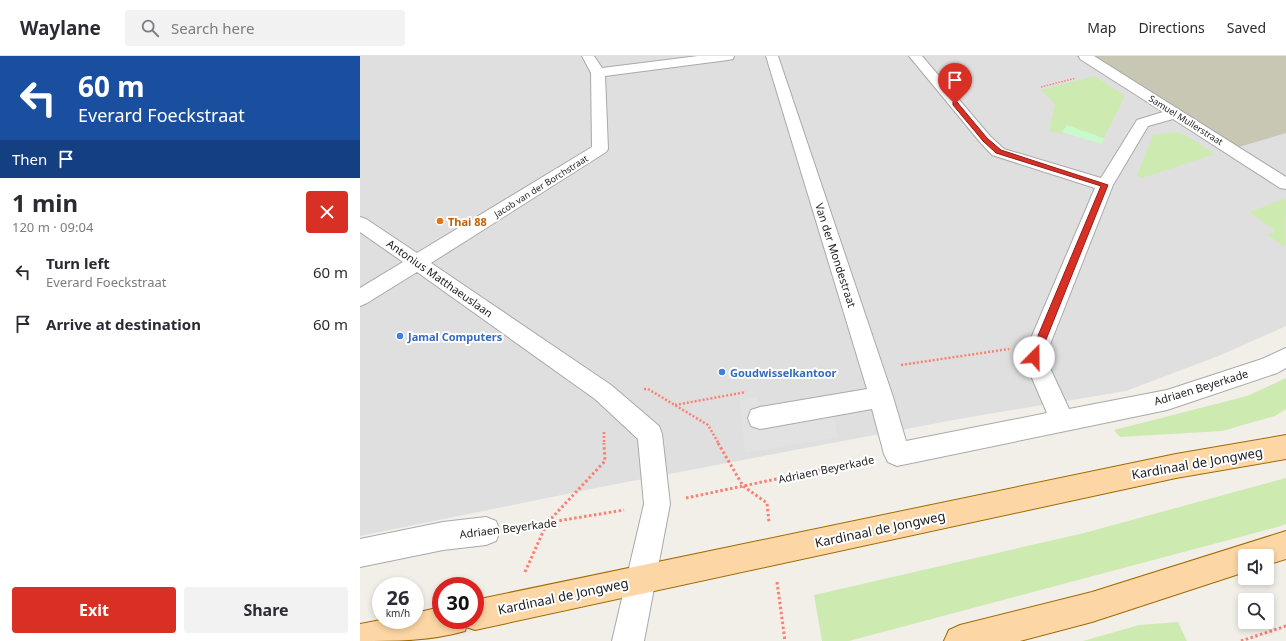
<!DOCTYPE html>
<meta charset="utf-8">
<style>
body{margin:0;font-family:"Noto Sans",sans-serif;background:#f2f2f3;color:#2b2b33;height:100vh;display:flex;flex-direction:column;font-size:15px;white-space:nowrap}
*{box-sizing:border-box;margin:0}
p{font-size:13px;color:#7c7c81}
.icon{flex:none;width:22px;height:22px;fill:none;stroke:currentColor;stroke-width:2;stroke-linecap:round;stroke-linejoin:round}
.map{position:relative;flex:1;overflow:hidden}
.side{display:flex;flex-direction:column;background:#fff;width:360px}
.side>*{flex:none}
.top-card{background:#1a4fa0;color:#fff;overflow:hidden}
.controls{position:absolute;left:878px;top:493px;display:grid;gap:8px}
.controls a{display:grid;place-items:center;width:36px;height:36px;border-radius:4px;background:#fff;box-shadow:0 2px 6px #0003;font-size:20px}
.speed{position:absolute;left:12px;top:521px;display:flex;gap:8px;font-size:20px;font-weight:700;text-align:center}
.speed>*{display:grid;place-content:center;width:52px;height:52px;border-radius:50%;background:#fff;box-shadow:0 2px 6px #0003;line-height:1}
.speed small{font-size:10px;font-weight:400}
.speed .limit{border:6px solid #d22;background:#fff;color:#111}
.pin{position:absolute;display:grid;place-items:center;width:34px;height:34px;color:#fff;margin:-41px -17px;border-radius:50% 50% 50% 0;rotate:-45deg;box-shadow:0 0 4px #0007}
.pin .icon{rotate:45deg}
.me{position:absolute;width:44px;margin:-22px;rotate:22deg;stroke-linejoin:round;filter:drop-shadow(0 0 3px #0008)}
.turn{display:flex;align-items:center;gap:14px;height:84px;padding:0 12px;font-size:18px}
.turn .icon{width:52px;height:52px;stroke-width:2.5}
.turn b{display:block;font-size:28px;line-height:34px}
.then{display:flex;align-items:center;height:38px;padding:0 12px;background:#0003;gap:8px;font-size:15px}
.round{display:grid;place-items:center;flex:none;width:42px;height:42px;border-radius:4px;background:#f2f2f3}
.summary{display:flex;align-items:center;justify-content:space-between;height:68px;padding:0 12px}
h1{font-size:24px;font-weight:700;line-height:30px}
.action{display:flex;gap:8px;margin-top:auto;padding:8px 12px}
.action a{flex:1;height:46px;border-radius:4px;background:#d93025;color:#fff;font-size:16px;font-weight:700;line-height:46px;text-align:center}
.action a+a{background:#f2f2f3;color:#2b2b33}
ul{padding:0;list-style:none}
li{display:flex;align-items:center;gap:12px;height:52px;padding:0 12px}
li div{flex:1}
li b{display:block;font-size:15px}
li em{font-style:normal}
header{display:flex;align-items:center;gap:24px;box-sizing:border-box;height:56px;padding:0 20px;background:#fff;border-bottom:1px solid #e1e1e2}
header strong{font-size:19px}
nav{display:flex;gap:22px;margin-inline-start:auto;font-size:14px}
.search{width:280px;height:36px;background:#f2f2f3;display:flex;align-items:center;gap:10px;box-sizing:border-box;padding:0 14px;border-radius:4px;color:#7c7c81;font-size:15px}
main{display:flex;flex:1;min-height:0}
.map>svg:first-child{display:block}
.residential{fill:#e0dfdf}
.construction{fill:#c7c7b4}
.grass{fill:#cdebb0}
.park{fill:#c8facc}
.parking{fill:#e2e2e2}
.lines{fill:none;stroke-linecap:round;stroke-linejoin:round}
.minor-casing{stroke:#a9a9a9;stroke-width:2}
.major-casing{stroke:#a06b00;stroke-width:2}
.path-far2{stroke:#fa8072;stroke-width:1.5;stroke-dasharray:1.5 1.5;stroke-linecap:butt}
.path-far1{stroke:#fa8072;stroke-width:2.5;stroke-dasharray:2 2;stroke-linecap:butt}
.path{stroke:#fa8072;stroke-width:3;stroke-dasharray:2.5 2.5;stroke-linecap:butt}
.minor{fill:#fff;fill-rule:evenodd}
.major{fill:#fcd6a4;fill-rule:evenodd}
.route{fill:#d93025;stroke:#8d1f18}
.food-dot{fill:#e8710a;stroke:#fff;stroke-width:1.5}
.shop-dot{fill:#3f7fe0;stroke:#fff;stroke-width:1.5}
.labels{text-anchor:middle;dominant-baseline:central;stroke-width:4;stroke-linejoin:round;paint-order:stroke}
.far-street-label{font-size:9px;fill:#222;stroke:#fff}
.food-label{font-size:11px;font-weight:bold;fill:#c56008;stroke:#fff;text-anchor:start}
.street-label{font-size:11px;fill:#222;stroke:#fff}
.shop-label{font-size:11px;font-weight:bold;fill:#366cbe;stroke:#fff;text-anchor:start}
.near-street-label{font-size:13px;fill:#222;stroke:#fff}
</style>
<header>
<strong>Waylane</strong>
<div class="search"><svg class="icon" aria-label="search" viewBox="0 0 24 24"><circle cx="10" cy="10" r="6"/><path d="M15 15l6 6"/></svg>Search here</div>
<nav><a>Map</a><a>Directions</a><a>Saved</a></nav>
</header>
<main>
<section class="side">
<div class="top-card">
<div class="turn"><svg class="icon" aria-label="left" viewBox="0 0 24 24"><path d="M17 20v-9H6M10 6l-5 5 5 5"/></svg><div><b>60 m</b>Everard Foeckstraat</div></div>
<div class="then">Then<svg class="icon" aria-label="arrive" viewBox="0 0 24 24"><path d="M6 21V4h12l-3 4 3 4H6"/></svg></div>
</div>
<div class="summary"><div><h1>1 min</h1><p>120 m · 09:04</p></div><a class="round" style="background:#d93025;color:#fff"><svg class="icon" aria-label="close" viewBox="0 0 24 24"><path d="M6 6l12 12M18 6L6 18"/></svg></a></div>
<ul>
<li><svg class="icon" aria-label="left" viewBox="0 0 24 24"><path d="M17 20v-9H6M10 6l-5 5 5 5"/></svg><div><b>Turn left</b><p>Everard Foeckstraat</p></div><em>60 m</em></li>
<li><svg class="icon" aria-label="arrive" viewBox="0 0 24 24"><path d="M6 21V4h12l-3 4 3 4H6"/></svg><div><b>Arrive at destination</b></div><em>60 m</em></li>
</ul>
<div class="action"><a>Exit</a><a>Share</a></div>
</section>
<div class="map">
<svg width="926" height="585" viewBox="0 0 926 585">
<rect width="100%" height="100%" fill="#f2efe9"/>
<path class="residential" d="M 0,0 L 926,0 L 926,270 L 861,299 L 766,335 L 599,363 L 251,429 L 0,480 Z"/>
<path class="construction" d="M 716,0 L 926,0 L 926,77 L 879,91 L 819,54 L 785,45 Z"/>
<path class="grass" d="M 735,20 L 765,40 L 744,82 L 707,69 L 700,78 L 689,75 L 695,48 L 681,34 Z
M 815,76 L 827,80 L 855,98 L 782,122 L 777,119 L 793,79 Z
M 924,143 L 926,144 L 925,191 L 907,179 L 916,175 L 889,156 Z
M 926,322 L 926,353 L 915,360 L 862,375 L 760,381 L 754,374 L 887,340 Z
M 926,422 L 926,468 L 921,470 L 489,585 L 462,585 L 454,539 L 724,477 Z
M 818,566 L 827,585 L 723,585 L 779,569 Z"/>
<path class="park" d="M 707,69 L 745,83 L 742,88 L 702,76 Z"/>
<path class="parking" d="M 397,341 L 402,372 L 473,360 L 478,381 L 385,397 L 380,344 Z"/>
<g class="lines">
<g class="minor-casing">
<path id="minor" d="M 222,0 L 234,0 L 242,12 L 338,0 L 374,0 L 373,3 L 368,4 L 245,20 L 248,93 L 246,96 L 71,207 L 251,329 L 299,370 L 302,378 L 310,448 L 284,585 L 252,585 L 284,448 L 278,383 L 235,343 L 57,216 L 7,247 L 0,250 L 0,232 L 43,206 L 0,176 L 0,161 L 6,163 L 57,197 L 232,91 L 231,17 Z
M 406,0 L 418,0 L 533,341 L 546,385 L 687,357 L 663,301 L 735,132 L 632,99 L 620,86 L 549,0 L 562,0 L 630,80 L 644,93 L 741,122 L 777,64 L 803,56 L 720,3 L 719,0 L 734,0 L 926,121 L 926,133 L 920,132 L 813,63 L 788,70 L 753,129 L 685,301 L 709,353 L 807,334 L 902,303 L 926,292 L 926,312 L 917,317 L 807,354 L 537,410 L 528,406 L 524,398 L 512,353 L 400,373 L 391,370 L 388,362 L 391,354 L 400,351 L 507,333 Z
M 126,461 L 136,465 L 140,475 L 136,485 L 126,489 L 83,494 L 0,511 L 0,483 L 83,466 Z"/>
</g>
<g class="major-casing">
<path id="major" d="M 926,379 L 926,403 L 816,422 L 115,574 L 106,571 L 105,575 C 71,585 35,585 0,585 L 0,568 L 21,564 L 55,564 L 55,557 L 81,551 L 81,564 L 115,564 L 115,544 L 816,398 Z
M 926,475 L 926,503 L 907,509 L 907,500 L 885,500 L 885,516 L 732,566 L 660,585 L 584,585 L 589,574 L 600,569 L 732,536 Z"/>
</g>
<path class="path-far2" d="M 681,31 L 716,22"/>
<path class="path-far1" d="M 541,309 L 649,293
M 284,333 L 288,333 L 348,369 L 359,388
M 315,349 L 386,336
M 244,376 L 244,388"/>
<path class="path" d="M 358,387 L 383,430 L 407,447 L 409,466
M 326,442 L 507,404
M 155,472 L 264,454
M 165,516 L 187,467 L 245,405 L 244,387
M 417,526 L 425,585
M 881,585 L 926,570"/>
<use href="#minor" class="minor"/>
<use href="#major" class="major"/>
</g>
<path class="route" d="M 593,46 L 597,46 L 627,82 L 641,94 L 748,129 L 679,301 L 677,303 L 671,303 L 669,301 L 741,130 L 636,97 L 623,85 L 593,49 Z"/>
<circle class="food-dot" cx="80" cy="165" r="4"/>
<g class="shop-dot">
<circle cx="40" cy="280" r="4"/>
<circle cx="362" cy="316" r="4"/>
</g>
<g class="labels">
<g class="far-street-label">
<text transform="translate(826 64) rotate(32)">Samuel Mullerstraat</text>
<text transform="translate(181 130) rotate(-32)">Jacob van der Borchstraat</text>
</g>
<g class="food-label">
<text x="88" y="165">Thai 88</text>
</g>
<g class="street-label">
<text transform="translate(476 199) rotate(72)">Van der Mondestraat</text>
<text transform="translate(80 222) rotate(35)">Antonius Matthaeuslaan</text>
<text transform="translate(841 331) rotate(-17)">Adriaen Beyerkade</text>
<text transform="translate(466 413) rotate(-12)">Adriaen Beyerkade</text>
<text transform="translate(148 472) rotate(-7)">Adriaen Beyerkade</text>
</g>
<g class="shop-label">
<text x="48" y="280">Jamal Computers</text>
<text x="370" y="316">Goudwisselkantoor</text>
</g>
<g class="near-street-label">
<text transform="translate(837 407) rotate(-10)">Kardinaal de Jongweg</text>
<text transform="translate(520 473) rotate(-12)">Kardinaal de Jongweg</text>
<text transform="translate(203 540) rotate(-12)">Kardinaal de Jongweg</text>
</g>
</g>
</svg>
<div class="controls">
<a><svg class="icon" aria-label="sound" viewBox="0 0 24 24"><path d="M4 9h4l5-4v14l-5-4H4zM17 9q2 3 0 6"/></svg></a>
<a><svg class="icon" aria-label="search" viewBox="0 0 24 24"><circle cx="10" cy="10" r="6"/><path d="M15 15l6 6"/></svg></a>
</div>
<div class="speed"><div>26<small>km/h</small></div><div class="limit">30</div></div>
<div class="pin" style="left:595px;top:48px;background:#d93025"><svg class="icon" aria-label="arrive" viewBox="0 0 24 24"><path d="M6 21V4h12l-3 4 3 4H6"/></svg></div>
<svg class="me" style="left:674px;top:301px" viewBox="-20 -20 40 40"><circle r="19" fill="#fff"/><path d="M0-13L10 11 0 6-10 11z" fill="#d93025"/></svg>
</div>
</main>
